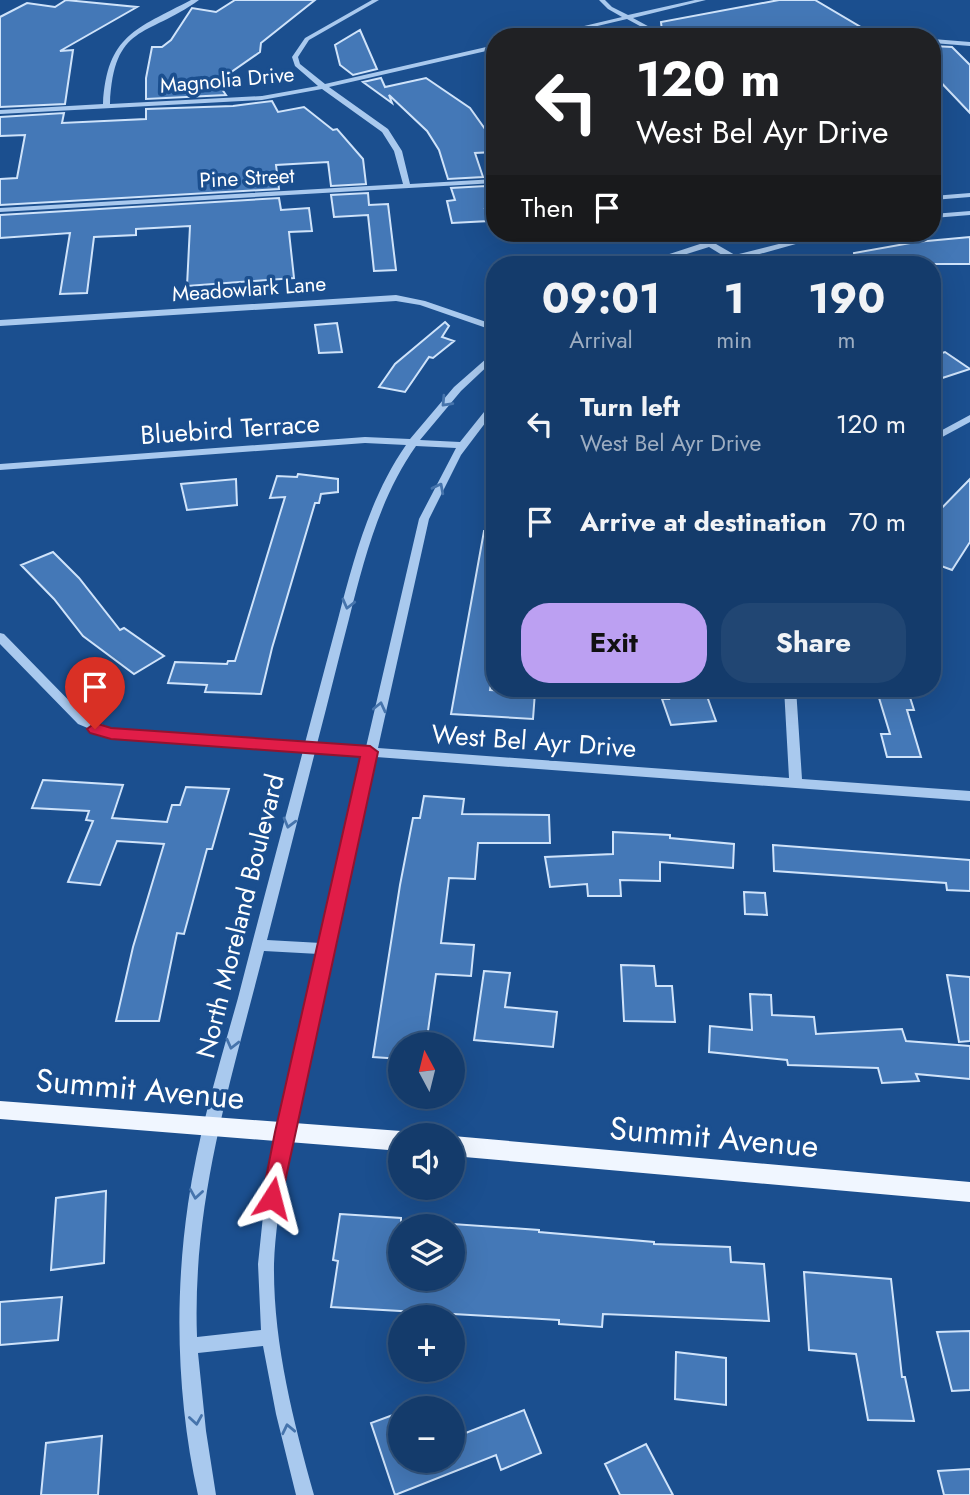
<!DOCTYPE html>
<meta charset="utf-8">
<style>
body{margin:0;font-family:Jost,sans-serif;background:#214673;color:#f1f3f6;height:100vh;display:flex;flex-direction:column;font-size:26px;white-space:nowrap}
*{box-sizing:border-box;margin:0}
p{font-size:23px;color:#9dadc1}
.icon{flex:none;width:38px;height:38px;fill:none;stroke:currentColor;stroke-width:2;stroke-linecap:round;stroke-linejoin:round}
.map{position:relative;flex:1;overflow:hidden}
.side{position:absolute;left:486px;top:256px;width:455px;height:441px;display:flex;flex-direction:column;background:#143b6b;border-radius:28px;box-shadow:0 7px 28px #0002,0 0 0 2px #33557e}
.side>*{flex:none}
.banner{position:absolute;left:486px;top:28px;width:455px;height:214px;border-radius:28px;box-shadow:0 7px 28px #0002,0 0 0 2px #33557e;background:#202124;color:#fff;overflow:hidden}
.needle{width:46px;rotate:353deg}
.tools{position:absolute;left:388px;top:1032px;display:grid;gap:14px}
.tools a{display:grid;place-items:center;width:77px;height:77px;border-radius:50%;background:#143b6b;box-shadow:0 7px 28px #0002,0 0 0 2px #33557e;font-size:35px}
.pin{position:absolute;display:grid;place-items:center;width:60px;height:60px;color:#fff;margin:-72px -30px;border-radius:50% 50% 50% 0;rotate:-45deg;box-shadow:0 0 7px #0007}
.pin .icon{rotate:45deg}
.me{position:absolute;width:77px;margin:-38px;rotate:9deg;stroke-linejoin:round;filter:drop-shadow(0 0 5px #0008)}
.turn{display:flex;align-items:center;gap:24px;height:147px;padding:0 35px;font-size:32px}
.turn .icon{width:91px;height:91px;stroke-width:2.5}
.turn b{display:block;font-size:49px;line-height:60px}
.then{display:flex;align-items:center;height:66px;padding:0 35px;background:#0003;gap:14px;font-size:26px}
.eta{display:flex;justify-content:space-evenly;align-items:center;height:119px;text-align:center}
.eta b{font-size:42px;font-weight:700;line-height:49px}
.action{display:flex;gap:14px;margin-top:auto;padding:14px 35px}
.action a{flex:1;height:80px;border-radius:28px;background:#bca0f2;color:#111;font-size:28px;font-weight:700;line-height:80px;text-align:center}
.action a+a{background:#214673;color:#f1f3f6}
ul{padding:0;list-style:none}
li{display:flex;align-items:center;gap:21px;height:98px;padding:0 35px}
li div{flex:1}
li b{display:block;font-size:26px}
li em{font-style:normal}
.map>svg:first-child{display:block}
.building{fill:#4478b7;stroke:#cfe3fa;stroke-width:2}
.lines{fill:none;stroke-linecap:round;stroke-linejoin:round}
.minor{fill:#a9c9ee;fill-rule:evenodd}
.major{fill:#f0f6ff;fill-rule:evenodd}
.oneway{stroke:#4674ac}
.route{fill:#e11d48;stroke:#92132f;stroke-width:2}
.labels{text-anchor:middle;dominant-baseline:central;stroke-width:7;stroke-linejoin:round;paint-order:stroke}
.far-street-label{font-size:21px;fill:#fff;stroke:#1b4f8f}
.street-label{font-size:26px;fill:#fff;stroke:#1b4f8f}
.near-street-label{font-size:32px;fill:#fff;stroke:#1b4f8f}
</style>
<div class="map">
<svg width="970" height="1495" viewBox="0 0 970 1495">
<rect width="100%" height="100%" fill="#1b4f8f"/>
<path class="building" d="M 66,0 L 137,7 L 60,51 L 73,50 L 65,104 L 0,107 L 0,17 L 27,3 L 55,7 Z
M 235,0 L 315,0 L 261,43 L 260,52 L 217,82 L 226,95 L 146,99 L 146,78 L 152,47 L 162,47 L 171,40 L 192,8 L 216,12 Z
M 779,0 L 815,0 L 864,29 L 716,37 L 711,32 L 666,33 L 662,31 L 661,22 Z
M 360,30 L 377,69 L 353,75 L 340,65 L 335,45 Z
M 933,46 L 952,47 L 970,65 L 970,113 L 933,74 Z
M 381,78 L 385,87 L 426,78 L 470,108 L 495,143 L 495,152 L 475,153 L 483,177 L 448,179 L 439,150 L 427,131 L 389,95 L 392,103 L 363,82 Z
M 272,101 L 278,112 L 304,107 L 333,130 L 337,129 L 363,159 L 366,184 L 331,186 L 328,162 L 276,165 L 279,189 L 0,205 L 0,179 L 17,178 L 25,135 L 0,136 L 0,117 L 64,113 L 62,123 L 146,119 L 146,109 L 233,106 Z
M 486,186 L 494,209 L 485,209 L 489,221 L 452,223 L 447,201 L 455,200 L 451,188 Z
M 368,193 L 369,205 L 388,204 L 396,270 L 374,271 L 368,215 L 334,217 L 331,195 Z
M 279,198 L 281,210 L 309,208 L 312,231 L 289,232 L 294,278 L 187,286 L 190,226 L 136,229 L 136,235 L 94,237 L 87,293 L 60,294 L 70,233 L 0,238 L 0,215 Z
M 970,237 L 970,264 L 855,264 L 854,253 L 916,242 Z
M 445,322 L 449,326 L 442,337 L 454,341 L 433,358 L 429,357 L 405,392 L 379,387 L 395,364 Z
M 337,323 L 342,352 L 319,353 L 315,325 Z
M 945,352 L 970,369 L 933,381 L 933,356 Z
M 298,474 L 338,479 L 338,492 L 321,494 L 319,503 L 315,503 L 272,648 L 261,694 L 205,692 L 207,685 L 168,683 L 175,662 L 227,664 L 228,661 L 235,661 L 285,497 L 270,498 L 277,476 L 297,477 Z
M 236,479 L 237,505 L 187,510 L 181,484 Z
M 970,479 L 970,542 L 952,570 L 933,563 L 933,517 Z
M 484,531 L 495,532 L 495,655 L 490,690 L 535,692 L 533,719 L 451,714 Z
M 53,552 L 79,578 L 120,630 L 124,628 L 164,656 L 134,674 L 83,636 L 54,599 L 21,565 Z
M 666,688 L 704,688 L 716,721 L 671,725 L 662,699 L 669,699 Z
M 876,688 L 907,688 L 914,710 L 907,710 L 921,757 L 887,757 L 881,734 L 890,734 Z
M 43,780 L 123,785 L 112,818 L 167,822 L 172,805 L 180,805 L 186,787 L 229,789 L 212,849 L 207,849 L 184,934 L 177,933 L 159,1021 L 116,1021 L 133,947 L 164,844 L 117,841 L 100,885 L 68,882 L 93,821 L 86,820 L 89,811 L 32,808 Z
M 424,796 L 464,799 L 462,814 L 549,815 L 550,843 L 478,843 L 475,879 L 449,878 L 441,943 L 474,945 L 471,976 L 436,974 L 426,1045 L 401,1045 L 401,1059 L 373,1057 L 400,885 L 413,818 L 420,818 Z
M 613,832 L 670,835 L 670,838 L 734,844 L 733,868 L 660,862 L 660,881 L 620,880 L 621,896 L 588,896 L 587,884 L 550,887 L 545,857 L 613,854 Z
M 773,845 L 970,860 L 970,891 L 947,890 L 946,883 L 774,871 Z
M 744,892 L 765,893 L 767,915 L 745,914 Z
M 621,965 L 654,966 L 656,986 L 672,986 L 675,1022 L 624,1021 Z
M 484,971 L 510,973 L 505,1007 L 557,1012 L 553,1047 L 474,1040 Z
M 947,975 L 970,977 L 970,1041 L 959,1042 Z
M 750,994 L 771,995 L 772,1015 L 814,1017 L 816,1034 L 902,1029 L 906,1041 L 970,1046 L 970,1079 L 916,1074 L 919,1081 L 882,1083 L 878,1068 L 788,1065 L 787,1060 L 709,1052 L 710,1026 L 752,1030 Z
M 106,1191 L 104,1263 L 51,1270 L 56,1198 Z
M 340,1214 L 401,1218 L 401,1279 L 453,1279 L 453,1224 L 539,1230 L 539,1232 L 654,1242 L 654,1244 L 730,1247 L 731,1262 L 764,1264 L 769,1321 L 603,1314 L 602,1327 L 559,1324 L 559,1320 L 331,1307 L 338,1261 L 333,1260 Z
M 804,1272 L 891,1279 L 902,1377 L 905,1377 L 914,1421 L 868,1420 L 856,1354 L 809,1350 Z
M 62,1297 L 58,1340 L 0,1345 L 0,1302 Z
M 970,1331 L 970,1390 L 952,1391 L 937,1332 Z
M 676,1352 L 726,1358 L 726,1405 L 675,1399 Z
M 524,1410 L 541,1453 L 501,1470 L 496,1455 L 395,1495 L 371,1423 L 401,1412 L 401,1461 L 453,1461 L 453,1438 Z
M 102,1436 L 98,1495 L 41,1495 L 46,1443 Z
M 646,1444 L 673,1495 L 620,1495 L 605,1464 Z
M 970,1469 L 970,1495 L 944,1495 L 938,1471 Z"/>
<g class="lines">
<path class="minor" d="M 191,0 L 199,0 C 146,38 114,23 110,104 L 262,96 L 318,86 L 295,66 L 292,57 L 305,38 L 372,0 L 379,0 L 309,40 L 298,57 L 300,64 L 325,84 L 495,45 L 495,49 L 329,87 L 388,129 L 402,151 L 410,184 L 495,179 L 495,183 L 0,212 L 0,208 L 403,184 L 394,151 L 382,132 L 322,89 L 262,100 L 0,114 L 0,110 L 103,104 C 107,35 136,29 191,0 Z
M 599,0 L 605,0 L 612,7 L 628,15 L 695,0 L 706,0 L 633,18 L 668,37 L 660,37 L 627,19 L 551,37 L 538,37 L 622,17 L 608,9 Z
M 933,39 L 970,42 L 970,46 L 933,43 Z
M 970,193 L 970,197 L 933,200 L 933,196 Z
M 970,211 L 970,215 L 933,218 L 933,214 Z
M 689,233 L 698,233 L 711,241 L 735,233 L 746,233 L 716,244 L 735,255 L 822,233 L 835,233 L 724,264 L 712,264 L 727,258 L 709,247 L 655,264 L 644,264 L 645,262 L 703,243 Z
M 396,295 L 425,301 L 495,325 L 495,331 L 420,305 L 396,301 L 0,326 L 0,320 Z
M 495,351 L 495,359 L 461,391 L 420,440 L 460,442 L 492,402 L 495,401 L 495,410 L 461,455 L 429,519 L 378,748 L 789,778 L 784,688 L 796,688 L 802,779 L 970,791 L 970,801 L 376,757 L 284,1174 C 280,1204 275,1234 274,1264 C 273,1342 293,1420 314,1495 L 296,1495 L 276,1414 L 263,1346 L 198,1353 L 206,1431 L 216,1495 L 198,1495 C 177,1401 174,1300 188,1204 C 198,1134 219,1066 238,998 C 259,916 281,834 303,751 L 107,736 L 78,724 L 0,644 L 0,633 L 4,634 L 86,718 L 113,729 L 305,743 C 316,701 327,660 338,619 C 354,558 370,497 406,445 L 365,443 L 0,470 L 0,464 L 365,437 L 410,439 L 454,387 ZM 416,446 L 456,448 L 419,519 L 366,747 L 317,744 C 328,702 338,661 349,619 C 364,559 380,497 416,446 ZM 315,752 L 364,756 L 321,943 L 267,940 ZM 264,951 L 319,954 L 266,1187 L 258,1264 L 261,1330 L 197,1337 C 192,1201 231,1081 264,951 Z
M 970,415 L 970,422 L 933,442 L 933,435 Z"/>
<path class="major" d="M 0,1101 L 401,1131 L 410,1136 L 401,1136 L 401,1151 L 0,1119 Z
M 453,1136 L 970,1182 L 970,1202 L 453,1156 Z"/>
</g>
<defs><path id="oneway-chevron" d="M-2-3.5L2.5 0L-2 3.5" fill="none" stroke-width="1.6" stroke-linecap="round" stroke-linejoin="round" transform="scale(1.75)"/></defs>
<g class="oneway">
<use href="#oneway-chevron" transform="translate(446 402) rotate(133)"/>
<use href="#oneway-chevron" transform="translate(439 488) rotate(-63)"/>
<use href="#oneway-chevron" transform="translate(348 604) rotate(104)"/>
<use href="#oneway-chevron" transform="translate(380 707) rotate(-77)"/>
<use href="#oneway-chevron" transform="translate(289 823) rotate(105)"/>
<use href="#oneway-chevron" transform="translate(232 1044) rotate(104)"/>
<use href="#oneway-chevron" transform="translate(196 1194) rotate(99)"/>
<use href="#oneway-chevron" transform="translate(196 1420) rotate(81)"/>
<use href="#oneway-chevron" transform="translate(288 1429) rotate(-102)"/>
</g>
<path class="route" d="M 95,723 L 111,728 L 370,746 L 378,752 L 280,1205 L 272,1208 L 265,1205 L 262,1198 L 275,1132 L 360,757 L 111,739 L 90,733 L 87,729 Z"/>
<g class="labels">
<g class="far-street-label">
<text transform="translate(227 80) rotate(-5)">Magnolia Drive</text>
<text transform="translate(247 178) rotate(-3)">Pine Street</text>
<text transform="translate(249 289) rotate(-4)">Meadowlark Lane</text>
</g>
<g class="street-label">
<text transform="translate(230 429) rotate(-4)">Bluebird Terrace</text>
<text transform="translate(534 741) rotate(4)">West Bel Ayr Drive</text>
<text transform="translate(240 916) rotate(-76)">North Moreland Boulevard</text>
</g>
<g class="near-street-label">
<text transform="translate(140 1089) rotate(5)">Summit Avenue</text>
<text transform="translate(714 1137) rotate(5)">Summit Avenue</text>
</g>
</g>
</svg>
<div class="tools">
<a><svg class="needle" viewBox="-14 -14 28 28"><path d="M0-13l5 13h-10z" fill="#e53935"/><path d="M0 13l5-13h-10z" fill="#9dadc1"/></svg></a>
<a><svg class="icon" aria-label="sound" viewBox="0 0 24 24"><path d="M4 9h4l5-4v14l-5-4H4zM17 9q2 3 0 6"/></svg></a>
<a><svg class="icon" aria-label="layers" viewBox="0 0 24 24"><path d="M12 4l9 5-9 5-9-5zM3 14l9 5 9-5"/></svg></a>
<a>+</a>
<a>−</a>
</div>
<div class="pin" style="left:95px;top:729px;background:#d93025"><svg class="icon" aria-label="arrive" viewBox="0 0 24 24"><path d="M6 21V4h12l-3 4 3 4H6"/></svg></div>
<svg class="me" style="left:272px;top:1198px" viewBox="-20 -20 40 40"><path d="M0-17L14 15 0 8-14 15z" fill="#e11d48" stroke="#fff" stroke-width="4"/></svg>
<div class="banner">
<div class="turn"><svg class="icon" aria-label="left" viewBox="0 0 24 24"><path d="M17 20v-9H6M10 6l-5 5 5 5"/></svg><div><b>120 m</b>West Bel Ayr Drive</div></div>
<div class="then">Then<svg class="icon" aria-label="arrive" viewBox="0 0 24 24"><path d="M6 21V4h12l-3 4 3 4H6"/></svg></div>
</div>
<section class="side">
<div class="eta">
<div><b>09:01</b><p>Arrival</p></div>
<div><b>1</b><p>min</p></div>
<div><b>190</b><p>m</p></div>
</div>
<ul>
<li><svg class="icon" aria-label="left" viewBox="0 0 24 24"><path d="M17 20v-9H6M10 6l-5 5 5 5"/></svg><div><b>Turn left</b><p>West Bel Ayr Drive</p></div><em>120 m</em></li>
<li><svg class="icon" aria-label="arrive" viewBox="0 0 24 24"><path d="M6 21V4h12l-3 4 3 4H6"/></svg><div><b>Arrive at destination</b></div><em>70 m</em></li>
</ul>
<div class="action"><a>Exit</a><a>Share</a></div>
</section>
</div>
